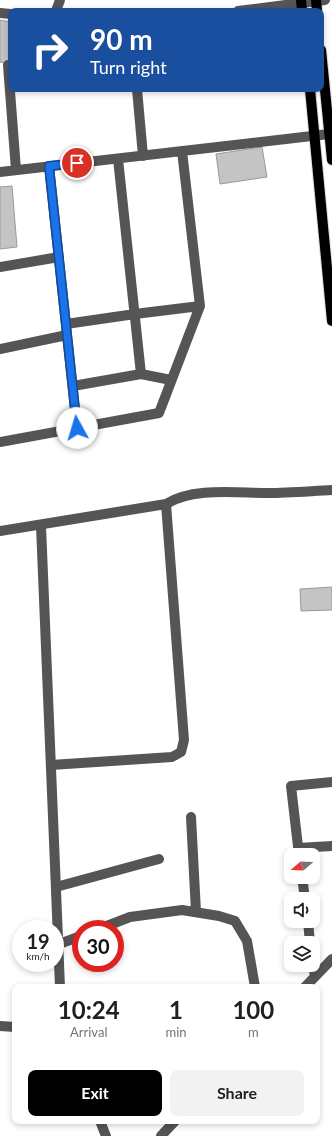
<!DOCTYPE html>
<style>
body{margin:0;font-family:Lato,sans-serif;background:#f2f2f2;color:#202124;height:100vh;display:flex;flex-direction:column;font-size:15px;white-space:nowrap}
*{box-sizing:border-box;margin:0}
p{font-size:13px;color:#757577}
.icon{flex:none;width:22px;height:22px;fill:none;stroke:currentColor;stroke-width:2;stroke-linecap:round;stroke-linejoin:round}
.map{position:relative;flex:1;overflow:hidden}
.drawer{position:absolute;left:12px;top:984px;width:308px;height:140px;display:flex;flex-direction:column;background:#fff;border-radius:8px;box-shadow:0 2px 6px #0003}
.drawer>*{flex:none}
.top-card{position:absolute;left:8px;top:8px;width:316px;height:84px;border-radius:8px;box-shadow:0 2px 6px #0003;background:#1a4fa0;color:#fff;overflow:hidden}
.needle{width:26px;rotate:251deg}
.fabs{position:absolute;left:284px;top:848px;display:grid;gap:8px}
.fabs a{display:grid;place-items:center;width:36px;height:36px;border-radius:8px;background:#fff;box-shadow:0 2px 6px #0003;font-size:20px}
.speed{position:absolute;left:12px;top:920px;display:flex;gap:8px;font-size:20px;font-weight:700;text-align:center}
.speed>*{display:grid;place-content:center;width:52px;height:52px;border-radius:50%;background:#fff;box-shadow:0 2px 6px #0003;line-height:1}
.speed small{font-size:10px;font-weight:400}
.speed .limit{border:6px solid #d22;background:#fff;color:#111}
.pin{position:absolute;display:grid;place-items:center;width:34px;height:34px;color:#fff;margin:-17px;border:2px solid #fff;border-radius:50%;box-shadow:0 1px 4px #0007}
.me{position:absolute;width:44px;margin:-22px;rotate:354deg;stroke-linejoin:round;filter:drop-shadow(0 0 3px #0008)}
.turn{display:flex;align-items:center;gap:14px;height:84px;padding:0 16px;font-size:18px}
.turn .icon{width:52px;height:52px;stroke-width:2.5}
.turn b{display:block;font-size:28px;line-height:34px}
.eta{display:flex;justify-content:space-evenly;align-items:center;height:68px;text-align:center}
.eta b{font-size:24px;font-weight:700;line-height:28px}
.primary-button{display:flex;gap:8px;margin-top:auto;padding:8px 16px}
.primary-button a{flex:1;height:46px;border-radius:8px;background:#000;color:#fff;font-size:16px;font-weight:700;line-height:46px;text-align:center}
.primary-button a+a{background:#f2f2f2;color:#202124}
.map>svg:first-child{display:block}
.building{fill:#c4c4c4;stroke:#999}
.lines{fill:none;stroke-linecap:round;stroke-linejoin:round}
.major-casing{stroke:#dbdbdb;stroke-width:12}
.minor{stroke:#555;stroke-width:10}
.major{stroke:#000;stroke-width:10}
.route-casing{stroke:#114b97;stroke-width:10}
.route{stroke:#1a73e8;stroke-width:7}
</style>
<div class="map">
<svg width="332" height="1136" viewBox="0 0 332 1136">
<rect width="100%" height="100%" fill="#fff"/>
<path class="building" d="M 0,20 L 11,22 L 11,64 L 0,62 Z
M 262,147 L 267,177 L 220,184 L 216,154 Z
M 12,186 L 17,247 L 0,249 L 0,187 Z
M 332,587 L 332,610 L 301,611 L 300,589 Z"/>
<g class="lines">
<g class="major-casing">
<path id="major" d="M 301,0 L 302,11
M 316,0 L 317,11
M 321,50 L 332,160
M 310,89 L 332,321"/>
</g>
<path class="minor" d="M 56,11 L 60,0
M 238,11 L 325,0
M 0,13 L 11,14
M 8,65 L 16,170
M 137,89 L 143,156
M 118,159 L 141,374
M 49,166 L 77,428
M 0,172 L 329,134
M 0,267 L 59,257
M 66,324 L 135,314 L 200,306
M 0,349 L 67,335
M 73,386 L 141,374 L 171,380
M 0,442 L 159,413 L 200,306 L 182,151
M 41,526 L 60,987
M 0,531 L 166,504 C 193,487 236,493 268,493 C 289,493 311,491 332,490
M 51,765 L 172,757 L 181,752 L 184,740 L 166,504
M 191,817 L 196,912
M 298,848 L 332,846
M 299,855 L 291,786 L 332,782
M 302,877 L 305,899
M 56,887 L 159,859
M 308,921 L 310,943
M 99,929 L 130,917 L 182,910 L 219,916 L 235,921 L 247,941 L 255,987
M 59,944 L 81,936
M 313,963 L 315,977
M 305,987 L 332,959
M 0,1026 L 15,1027
M 100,1121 L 106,1136
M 161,1136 L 175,1121"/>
<use href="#major" class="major"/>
</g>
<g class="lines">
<g class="route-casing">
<path id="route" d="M 77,428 L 49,166 L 77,163"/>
</g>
<use href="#route" class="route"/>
</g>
</svg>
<div class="fabs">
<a><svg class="needle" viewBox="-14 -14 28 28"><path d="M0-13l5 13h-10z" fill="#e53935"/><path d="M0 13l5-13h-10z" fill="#757577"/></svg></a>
<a><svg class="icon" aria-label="sound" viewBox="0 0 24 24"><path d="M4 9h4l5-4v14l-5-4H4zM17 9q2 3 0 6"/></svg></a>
<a><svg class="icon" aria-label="layers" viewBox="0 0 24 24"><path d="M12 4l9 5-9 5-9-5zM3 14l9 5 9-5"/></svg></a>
</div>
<div class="speed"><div>19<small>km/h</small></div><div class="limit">30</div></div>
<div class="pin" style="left:77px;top:163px;background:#d93025"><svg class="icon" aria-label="arrive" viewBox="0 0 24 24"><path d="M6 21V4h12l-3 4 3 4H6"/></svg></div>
<svg class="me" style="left:77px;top:428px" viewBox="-20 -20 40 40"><circle r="19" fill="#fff"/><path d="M0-13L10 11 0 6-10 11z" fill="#1a73e8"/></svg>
<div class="top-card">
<div class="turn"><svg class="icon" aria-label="right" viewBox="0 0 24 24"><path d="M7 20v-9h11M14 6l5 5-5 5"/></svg><div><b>90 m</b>Turn right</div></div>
</div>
<section class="drawer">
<div class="eta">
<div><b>10:24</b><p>Arrival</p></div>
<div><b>1</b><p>min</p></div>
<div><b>100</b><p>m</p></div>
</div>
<div class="primary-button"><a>Exit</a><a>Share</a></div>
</section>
</div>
